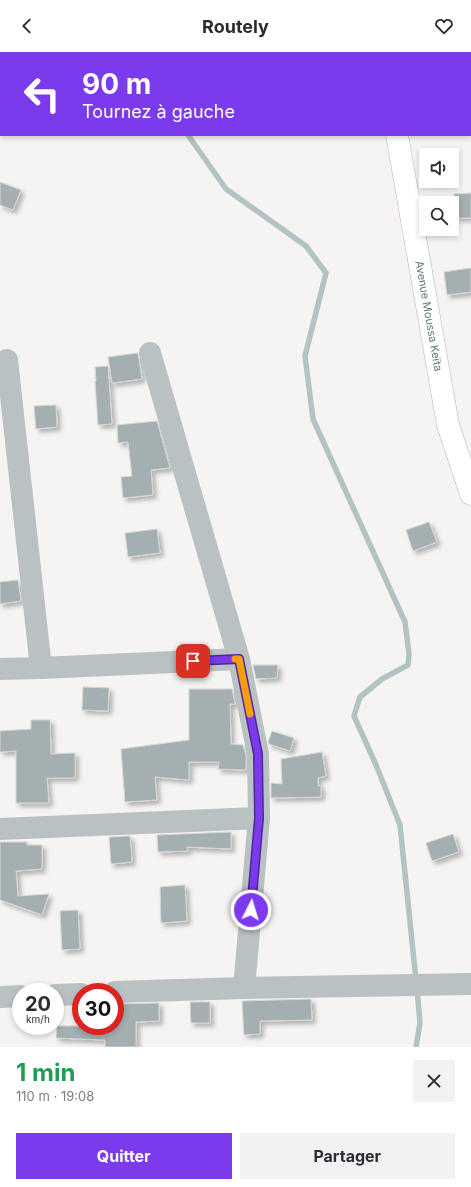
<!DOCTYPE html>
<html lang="fr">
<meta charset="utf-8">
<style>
body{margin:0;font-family:Inter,sans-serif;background:#f2f2f3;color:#2b2b33;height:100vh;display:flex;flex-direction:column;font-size:15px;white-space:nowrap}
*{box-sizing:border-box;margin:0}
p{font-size:13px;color:#7c7c81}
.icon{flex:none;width:22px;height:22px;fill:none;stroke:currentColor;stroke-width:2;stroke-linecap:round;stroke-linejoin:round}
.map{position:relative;height:995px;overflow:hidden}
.details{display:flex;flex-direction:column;background:#fff;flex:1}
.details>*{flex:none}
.guide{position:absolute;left:0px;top:0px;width:471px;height:84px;box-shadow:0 2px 6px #0003;background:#7c3aed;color:#fff;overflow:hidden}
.tools{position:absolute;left:419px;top:96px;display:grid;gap:8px}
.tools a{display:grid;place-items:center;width:40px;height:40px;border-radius:0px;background:#fff;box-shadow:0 2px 6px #0003;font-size:20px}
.speed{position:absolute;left:12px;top:931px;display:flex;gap:8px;font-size:20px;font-weight:700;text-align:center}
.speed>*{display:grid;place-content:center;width:52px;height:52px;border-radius:50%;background:#fff;box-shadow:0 2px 6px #0003;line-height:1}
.speed small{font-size:10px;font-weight:400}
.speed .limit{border:6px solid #d22;background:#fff;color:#111}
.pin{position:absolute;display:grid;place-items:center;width:34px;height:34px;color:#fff;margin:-17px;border-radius:8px;box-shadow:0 2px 6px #0006}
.me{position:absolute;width:44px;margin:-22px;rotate:5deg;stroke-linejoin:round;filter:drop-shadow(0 0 3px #0008)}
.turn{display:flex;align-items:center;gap:14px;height:84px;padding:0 16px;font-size:18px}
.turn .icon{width:52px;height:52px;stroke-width:2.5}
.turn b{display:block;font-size:28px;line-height:34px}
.round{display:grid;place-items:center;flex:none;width:42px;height:42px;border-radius:0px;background:#f2f2f3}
.head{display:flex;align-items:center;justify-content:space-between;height:68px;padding:0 16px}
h1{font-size:24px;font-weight:700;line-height:30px;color:#1e9e55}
.button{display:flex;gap:8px;margin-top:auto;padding:8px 16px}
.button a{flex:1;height:46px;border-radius:0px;background:#7c3aed;color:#fff;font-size:16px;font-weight:700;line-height:46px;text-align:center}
.button a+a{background:#f2f2f3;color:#2b2b33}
header{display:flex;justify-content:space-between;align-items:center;height:52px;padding:0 16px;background:#fff;font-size:18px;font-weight:700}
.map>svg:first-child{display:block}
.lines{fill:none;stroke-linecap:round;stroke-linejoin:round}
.stream{stroke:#b1c3c2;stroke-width:5.5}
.building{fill:#a4afb1;stroke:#d7d6d5;filter:url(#shadow)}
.major-casing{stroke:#aeb5b7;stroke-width:23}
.minor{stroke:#bac1c2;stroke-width:22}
.major{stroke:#fff;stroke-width:22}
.route-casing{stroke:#51269a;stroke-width:10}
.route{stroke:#7c3aed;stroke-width:7}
.slow{stroke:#f59e0b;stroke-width:7}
.labels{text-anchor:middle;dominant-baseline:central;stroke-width:4;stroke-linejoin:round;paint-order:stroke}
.street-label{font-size:11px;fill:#62787b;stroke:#fff}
</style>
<header><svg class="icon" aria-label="back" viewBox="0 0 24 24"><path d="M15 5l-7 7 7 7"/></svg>Routely<svg class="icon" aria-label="heart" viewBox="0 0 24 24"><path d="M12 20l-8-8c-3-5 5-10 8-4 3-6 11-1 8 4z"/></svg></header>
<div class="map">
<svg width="471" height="995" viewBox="0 0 471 995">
<defs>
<filter id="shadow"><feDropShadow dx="3.5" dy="3.5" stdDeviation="2" flood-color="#0004"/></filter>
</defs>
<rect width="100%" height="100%" fill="#f5f4f2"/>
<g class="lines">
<path class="stream" d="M 178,1 L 178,0
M 188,83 L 226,137 L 306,194 L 326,221 L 305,304 L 313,367 L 405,570 L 409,602 L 408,613 L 382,627 L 360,645 L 354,664 L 376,713 L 400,773 L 416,928
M 416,995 L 420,971 L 417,937"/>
</g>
<path class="building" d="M 0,130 L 21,138 L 13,158 L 0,153 Z
M 471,141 L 471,166 L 455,166 L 454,142 Z
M 471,216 L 471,240 L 447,243 L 444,220 Z
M 138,301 L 142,327 L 112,331 L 108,305 Z
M 108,314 L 112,372 L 98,373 L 95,329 L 96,329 L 95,315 Z
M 56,353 L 57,375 L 36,377 L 34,354 Z
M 157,369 L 170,416 L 151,418 L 153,443 L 123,446 L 121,425 L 132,424 L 128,390 L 118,391 L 117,373 Z
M 429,470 L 437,490 L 413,499 L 406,478 Z
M 157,477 L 160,501 L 128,505 L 125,481 Z
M 18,528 L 21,549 L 0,552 L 0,530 Z
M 253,613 L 278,613 L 277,626 L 256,627 Z
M 83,635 L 109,636 L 108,659 L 82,658 Z
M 189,637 L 232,637 L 235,652 L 230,652 L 231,692 L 243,693 L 246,703 L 246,718 L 218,717 L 219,710 L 189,710 L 189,728 L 155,725 L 157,748 L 125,750 L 121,697 L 189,688 Z
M 31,668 L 50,668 L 51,702 L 75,701 L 75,726 L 47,726 L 49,751 L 16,751 L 16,699 L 0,700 L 0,679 L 31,677 Z
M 272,679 L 294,686 L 290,699 L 269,692 L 268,690 Z
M 322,700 L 326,724 L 318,726 L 318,734 L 321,734 L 321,745 L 271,746 L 271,731 L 282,732 L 281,707 Z
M 231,780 L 231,797 L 187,795 L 188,799 L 158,800 L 157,783 Z
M 453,782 L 459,800 L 432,809 L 426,791 Z
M 130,784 L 132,810 L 111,812 L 109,785 Z
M 0,790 L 27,790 L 27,793 L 42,793 L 42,817 L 16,819 L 18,844 L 49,842 L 42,863 L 0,848 Z
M 185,833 L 187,869 L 161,871 L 160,835 Z
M 78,858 L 80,897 L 62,898 L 60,859 Z
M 311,947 L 312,968 L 260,969 L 260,982 L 244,983 L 242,949 Z
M 190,950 L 210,950 L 210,971 L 191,971 Z
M 159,951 L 159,969 L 136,970 L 136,995 L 105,995 L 105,988 L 56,986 L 57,974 L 115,974 L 115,952 Z"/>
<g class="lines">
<g class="major-casing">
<path id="major" d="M 383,0 L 383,1
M 397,83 L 448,373 L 471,442"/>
</g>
<path class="minor" d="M 150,301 L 239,607 L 258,702 L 259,766 L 244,936
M 7,308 L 41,616
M 0,617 L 41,616 L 239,607
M 0,777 L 259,766
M 115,940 L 244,936 L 471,932
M 55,943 L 81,942
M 0,945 L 21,944"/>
<use href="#major" class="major"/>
</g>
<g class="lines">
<g class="route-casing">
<path id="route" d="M 193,609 L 239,607 L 258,702 L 259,766 L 251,858"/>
</g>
<use href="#route" class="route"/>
<path class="slow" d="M 235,607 L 239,607 L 250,662"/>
</g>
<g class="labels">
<g class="street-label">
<text transform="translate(429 264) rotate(80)">Avenue Moussa Keïta</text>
</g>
</g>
</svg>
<div class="tools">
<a><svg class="icon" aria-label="sound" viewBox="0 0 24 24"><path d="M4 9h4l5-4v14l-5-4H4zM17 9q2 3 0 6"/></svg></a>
<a><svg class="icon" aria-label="search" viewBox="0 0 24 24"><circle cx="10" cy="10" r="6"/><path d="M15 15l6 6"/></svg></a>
</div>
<div class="speed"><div>20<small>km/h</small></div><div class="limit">30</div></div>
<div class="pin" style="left:193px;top:609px;background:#d93025"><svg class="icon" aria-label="arrive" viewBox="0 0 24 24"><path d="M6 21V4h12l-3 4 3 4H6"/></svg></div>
<svg class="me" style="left:251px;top:858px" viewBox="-20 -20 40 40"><circle r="17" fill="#7c3aed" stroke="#fff" stroke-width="3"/><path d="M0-11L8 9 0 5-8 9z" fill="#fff"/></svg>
<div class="guide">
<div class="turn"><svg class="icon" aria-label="left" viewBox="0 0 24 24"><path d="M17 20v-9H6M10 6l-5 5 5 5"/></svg><div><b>90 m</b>Tournez à gauche</div></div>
</div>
</div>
<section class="details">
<div class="head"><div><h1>1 min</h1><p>110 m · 19:08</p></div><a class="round"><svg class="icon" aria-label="close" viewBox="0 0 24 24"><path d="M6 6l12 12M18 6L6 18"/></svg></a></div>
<div class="button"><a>Quitter</a><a>Partager</a></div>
</section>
